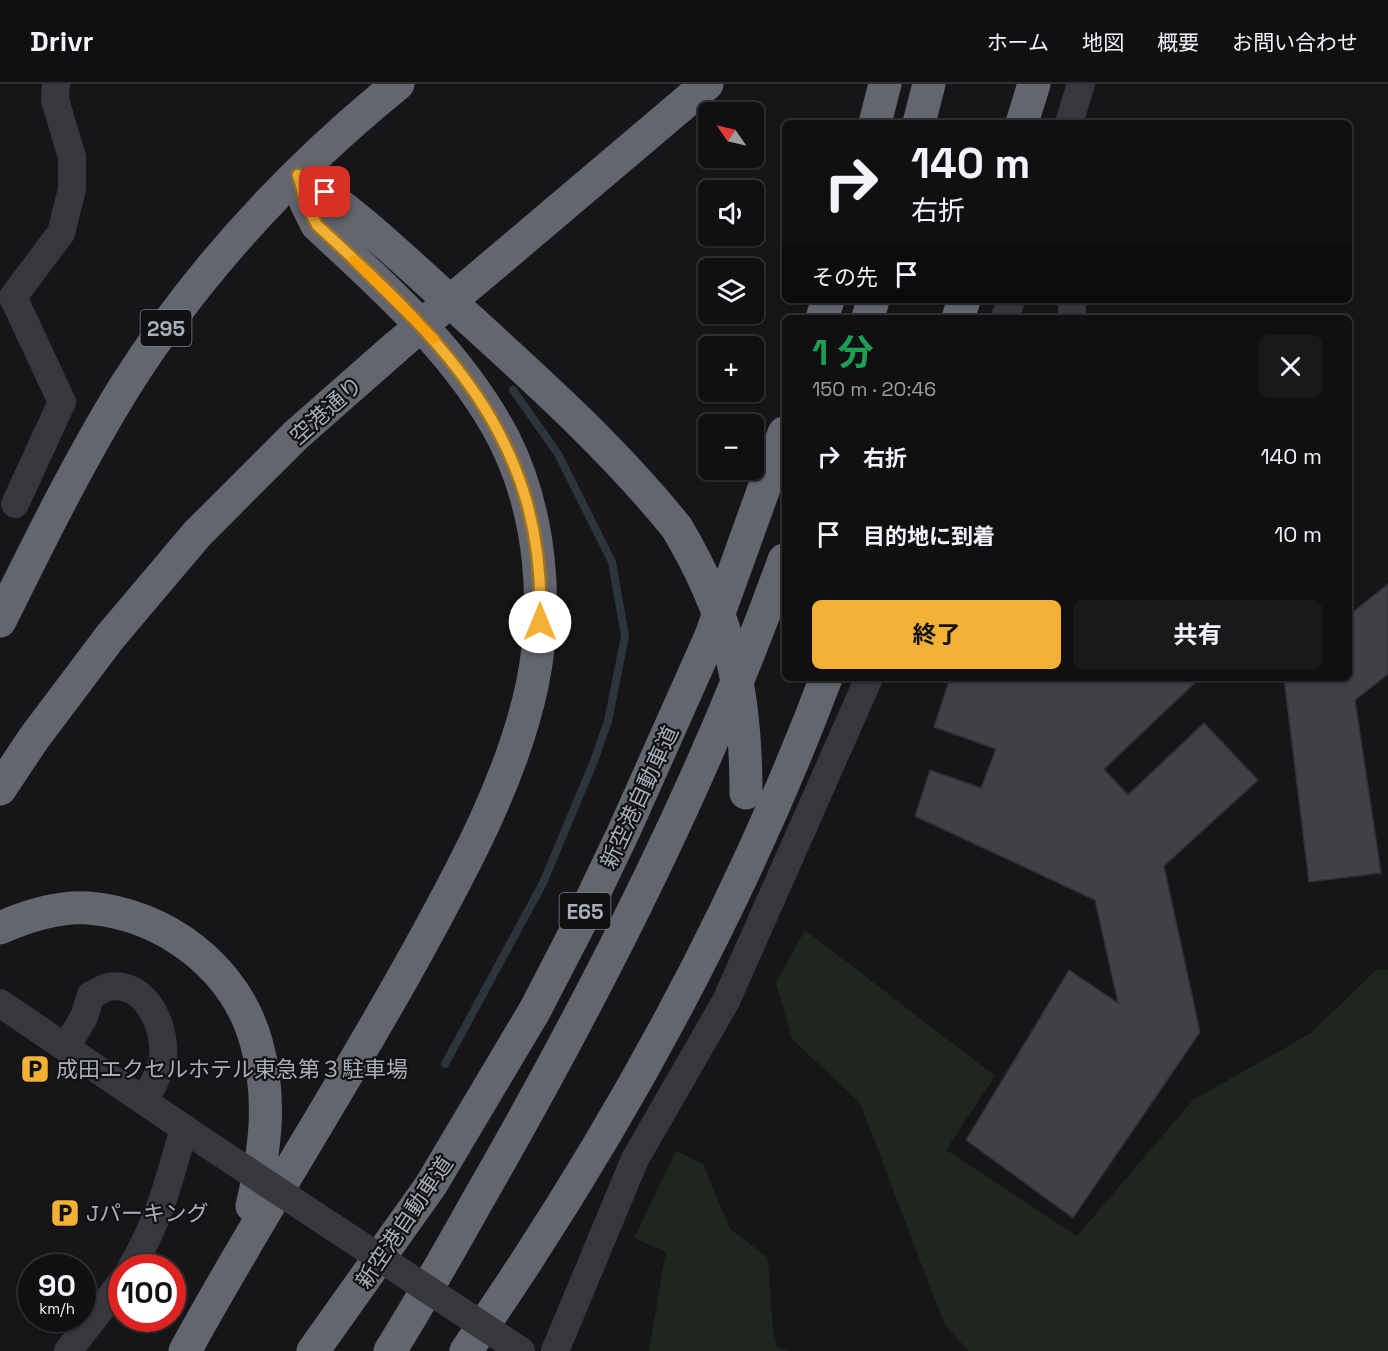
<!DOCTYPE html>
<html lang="ja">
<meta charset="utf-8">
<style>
body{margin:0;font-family:"Space Grotesk","Noto Sans JP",sans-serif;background:#19191b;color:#f1f3f6;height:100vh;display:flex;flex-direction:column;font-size:22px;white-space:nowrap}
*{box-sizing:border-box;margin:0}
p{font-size:20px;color:#9c9d9f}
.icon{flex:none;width:33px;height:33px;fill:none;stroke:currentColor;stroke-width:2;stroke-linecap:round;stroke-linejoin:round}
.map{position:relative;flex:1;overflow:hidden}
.details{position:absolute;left:782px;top:231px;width:570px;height:366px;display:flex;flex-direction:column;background:#101012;border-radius:9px;box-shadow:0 2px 4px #0004,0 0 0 2px #303032}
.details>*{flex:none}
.banner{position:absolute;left:782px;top:36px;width:570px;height:183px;border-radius:9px;box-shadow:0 2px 4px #0004,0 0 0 2px #303032;background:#101012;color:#f1f3f6;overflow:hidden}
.needle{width:39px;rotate:304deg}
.fabs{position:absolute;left:698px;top:18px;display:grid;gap:12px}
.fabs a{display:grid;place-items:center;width:66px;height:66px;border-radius:9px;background:#101012;box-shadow:0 2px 4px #0004,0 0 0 2px #303032;font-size:30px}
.speed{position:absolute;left:18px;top:1170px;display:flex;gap:12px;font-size:30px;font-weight:700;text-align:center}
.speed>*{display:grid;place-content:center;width:78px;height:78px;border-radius:50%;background:#101012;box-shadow:0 2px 4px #0004,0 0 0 2px #303032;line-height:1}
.speed small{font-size:15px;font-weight:400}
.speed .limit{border:9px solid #d22;background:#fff;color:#111}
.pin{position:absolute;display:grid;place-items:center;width:51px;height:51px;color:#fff;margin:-26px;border-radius:12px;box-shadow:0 3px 9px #0006}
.me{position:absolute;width:66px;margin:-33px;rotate:0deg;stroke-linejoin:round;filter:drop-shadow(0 0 4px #0008)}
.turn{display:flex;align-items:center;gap:21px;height:126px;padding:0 30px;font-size:27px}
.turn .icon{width:78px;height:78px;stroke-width:2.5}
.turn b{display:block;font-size:42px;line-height:51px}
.then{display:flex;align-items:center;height:57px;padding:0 30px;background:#0003;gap:12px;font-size:22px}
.round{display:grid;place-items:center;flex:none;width:63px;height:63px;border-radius:9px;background:#19191b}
.summary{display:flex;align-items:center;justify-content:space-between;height:102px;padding:0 30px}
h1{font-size:36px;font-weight:700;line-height:45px;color:#1e9e55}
.button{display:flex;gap:12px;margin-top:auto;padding:12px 30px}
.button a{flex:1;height:69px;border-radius:9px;background:#f2b134;color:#111;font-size:24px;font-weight:700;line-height:69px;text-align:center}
.button a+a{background:#19191b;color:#f1f3f6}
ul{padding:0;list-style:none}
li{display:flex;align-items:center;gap:18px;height:78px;padding:0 30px}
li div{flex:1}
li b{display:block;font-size:22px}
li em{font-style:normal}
header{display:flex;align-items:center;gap:36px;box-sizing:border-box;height:84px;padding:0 30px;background:#101012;border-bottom:2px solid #303032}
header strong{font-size:28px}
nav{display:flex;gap:33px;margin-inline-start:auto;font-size:21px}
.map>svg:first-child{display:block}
.green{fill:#1e261f}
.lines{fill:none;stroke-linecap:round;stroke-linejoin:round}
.stream{stroke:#2c353c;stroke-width:8}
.building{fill:#404145;stroke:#303034;stroke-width:1.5}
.minor{stroke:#37383d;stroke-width:28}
.highway{stroke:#63666e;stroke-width:33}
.minor-bridge{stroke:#37383d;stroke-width:28}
.highway-bridge{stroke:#63666e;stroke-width:33}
.route-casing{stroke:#9d7322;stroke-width:15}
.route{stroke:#f2b134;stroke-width:10}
.slow{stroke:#f59e0b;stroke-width:10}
.labels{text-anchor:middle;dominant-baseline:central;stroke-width:4.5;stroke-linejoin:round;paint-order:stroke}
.shield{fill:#111113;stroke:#7b7e86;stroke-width:1.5}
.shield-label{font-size:21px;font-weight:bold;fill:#a8adb8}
.street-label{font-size:22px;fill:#a8adb8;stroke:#111113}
.poi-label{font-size:22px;fill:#a8adb8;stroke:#111113;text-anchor:start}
</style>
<header>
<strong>Drivr</strong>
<nav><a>ホーム</a><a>地図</a><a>概要</a><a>お問い合わせ</a></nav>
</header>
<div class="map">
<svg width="1388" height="1267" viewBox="0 0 1388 1267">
<rect width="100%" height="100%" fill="#161618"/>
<path class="green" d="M 805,846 L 995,992 L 946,1066 L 1077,1152 L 1193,1016 L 1311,949 L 1376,886 L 1388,886 L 1388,1267 L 969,1267 L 945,1242 L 860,1019 L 792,955 L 776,899 Z
M 676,1067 L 703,1080 L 730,1145 L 767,1173 C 772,1203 769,1233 777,1262 L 787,1267 L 649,1267 L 666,1168 L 634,1154 Z"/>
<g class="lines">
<path class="stream" d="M 445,980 L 543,799 L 594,677 L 608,637 L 625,552 L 612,478 L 558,370 L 513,306"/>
</g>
<path class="building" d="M 1388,500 L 1388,590 L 1355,616 L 1381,789 L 1309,798 L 1284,594 L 1348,594 L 1348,532 Z
M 950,594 L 1200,594 L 1104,685 L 1128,711 L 1204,639 L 1258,696 L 1164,782 L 1200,948 L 1073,1134 L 966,1056 L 1069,886 L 1118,919 L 1095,816 L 915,732 L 930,686 L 981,704 L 996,665 L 934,643 Z"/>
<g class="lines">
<path class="minor" d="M 1069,39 L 1081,0
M 1005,234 L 1011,216
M 1072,234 L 1072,216
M 15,420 L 62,318 L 13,213 L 61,149 L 72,105 L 72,73 L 55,16 L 56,0
M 0,919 L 207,1060
M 66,963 L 84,933 L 91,911 C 97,909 103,904 108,903 C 147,895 169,948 162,979 C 158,992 150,1005 145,1018
M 131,1184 C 158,1139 170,1095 184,1044
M 68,1267 L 122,1198
M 555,1267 L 635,1075 L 726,917 L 869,594"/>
<path class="highway" d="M 875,39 L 885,0
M 919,39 L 929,0
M 1022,39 L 1034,0
M 298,91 C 355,128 404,176 455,222 C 532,292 612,363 677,444
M 485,188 L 707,0
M 822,234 L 828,216
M 868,234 L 873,216
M 958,234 L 964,216
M 0,537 C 39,458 78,379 124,304 C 197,188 292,86 398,0
M 0,705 L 34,654 L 110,553 L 197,450 L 296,351 L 396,263
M 0,844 C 27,832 58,822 88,824 C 165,830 237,884 257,961 C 272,1016 265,1067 252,1122
M 185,1267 C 260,1130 345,1000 420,863 C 465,781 512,694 532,602 C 549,521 541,429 504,355 C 460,270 386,205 317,141 L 306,119 L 298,91
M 313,1267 L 431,1101 L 535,926 L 580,839 L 624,747 L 710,554 L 784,349
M 390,1267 C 427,1208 460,1147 495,1086 C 606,890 708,688 784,476
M 466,1267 C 611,1058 736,832 826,594"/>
<path class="minor-bridge" d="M 207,1060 L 521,1267"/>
<path class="highway-bridge" d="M 396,263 L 485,188
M 677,444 C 730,533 746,607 746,709"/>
</g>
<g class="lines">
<g class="route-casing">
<path id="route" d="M 325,108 L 298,91 L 306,119 L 317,141 C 442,256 547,354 540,538"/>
</g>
<use href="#route" class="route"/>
<path class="slow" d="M 354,176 L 434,255"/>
</g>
<defs>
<g id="parking-square" transform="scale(1.5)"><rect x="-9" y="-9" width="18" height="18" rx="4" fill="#f2b134" stroke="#111113"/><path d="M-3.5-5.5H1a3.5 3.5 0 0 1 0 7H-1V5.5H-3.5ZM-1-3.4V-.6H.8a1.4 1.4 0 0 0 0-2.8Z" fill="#111"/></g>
</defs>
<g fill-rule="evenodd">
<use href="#parking-square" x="35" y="985"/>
<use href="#parking-square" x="65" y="1129"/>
</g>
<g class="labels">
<g class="shield">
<rect x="140.5" y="226" width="51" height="36" rx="4.5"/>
<rect x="559.5" y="809" width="51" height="36" rx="4.5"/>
</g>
<g class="shield-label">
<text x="166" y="244">295</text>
<text x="585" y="827">E65</text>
</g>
<g class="street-label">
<text transform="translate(326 326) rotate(-42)">空港通り</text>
<text transform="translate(639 713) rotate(-65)">新空港自動車道</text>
<text transform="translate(404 1138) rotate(-56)">新空港自動車道</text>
</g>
<g class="poi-label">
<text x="56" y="985">成田エクセルホテル東急第３駐車場</text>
<text x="86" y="1129">Jパーキング</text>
</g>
</g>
</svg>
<div class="fabs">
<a><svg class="needle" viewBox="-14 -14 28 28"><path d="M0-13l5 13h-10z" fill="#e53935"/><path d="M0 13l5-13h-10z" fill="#9c9d9f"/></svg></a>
<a><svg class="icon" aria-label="sound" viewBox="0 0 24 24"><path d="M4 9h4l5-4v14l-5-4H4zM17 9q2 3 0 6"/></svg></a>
<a><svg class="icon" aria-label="layers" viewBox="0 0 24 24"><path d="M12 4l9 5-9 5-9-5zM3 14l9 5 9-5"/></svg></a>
<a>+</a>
<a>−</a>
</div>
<div class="speed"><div>90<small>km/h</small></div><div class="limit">100</div></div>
<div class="pin" style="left:325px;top:108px;background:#d93025"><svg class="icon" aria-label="arrive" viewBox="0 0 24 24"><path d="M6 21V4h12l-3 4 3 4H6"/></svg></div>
<svg class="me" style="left:540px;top:538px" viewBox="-20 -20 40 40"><circle r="19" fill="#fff"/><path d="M0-13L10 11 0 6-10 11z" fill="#f2b134"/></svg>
<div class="banner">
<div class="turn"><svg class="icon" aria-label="right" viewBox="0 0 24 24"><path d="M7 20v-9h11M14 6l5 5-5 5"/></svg><div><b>140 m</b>右折</div></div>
<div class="then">その先<svg class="icon" aria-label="arrive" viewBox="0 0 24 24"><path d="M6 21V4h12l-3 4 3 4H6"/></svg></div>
</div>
<section class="details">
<div class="summary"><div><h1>1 分</h1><p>150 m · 20:46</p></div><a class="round"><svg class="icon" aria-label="close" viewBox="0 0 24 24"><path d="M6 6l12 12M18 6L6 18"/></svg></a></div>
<ul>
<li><svg class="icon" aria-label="right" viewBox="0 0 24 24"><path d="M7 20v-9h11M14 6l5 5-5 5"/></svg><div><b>右折</b></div><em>140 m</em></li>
<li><svg class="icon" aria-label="arrive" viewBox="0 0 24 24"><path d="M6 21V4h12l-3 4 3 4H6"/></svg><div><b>目的地に到着</b></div><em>10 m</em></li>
</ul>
<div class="button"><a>終了</a><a>共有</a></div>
</section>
</div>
